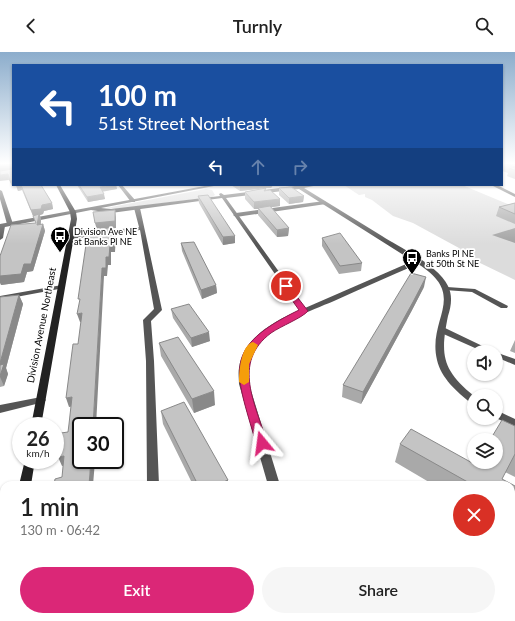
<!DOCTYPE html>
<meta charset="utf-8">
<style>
body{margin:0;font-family:Lato,sans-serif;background:#f6f6f6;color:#222;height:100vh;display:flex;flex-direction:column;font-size:15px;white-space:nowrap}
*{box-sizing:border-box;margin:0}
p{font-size:13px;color:#767676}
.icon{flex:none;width:22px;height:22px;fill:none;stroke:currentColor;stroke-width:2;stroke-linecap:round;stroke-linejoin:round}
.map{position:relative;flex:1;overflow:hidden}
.sheet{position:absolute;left:0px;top:429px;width:515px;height:140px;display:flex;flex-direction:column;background:#fff;border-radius:12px 12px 0 0;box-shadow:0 1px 3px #0004}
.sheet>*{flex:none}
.banner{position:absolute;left:12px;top:12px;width:491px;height:122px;border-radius:0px;box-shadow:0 1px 3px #0004;background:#1a4fa0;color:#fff;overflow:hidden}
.buttons{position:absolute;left:467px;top:293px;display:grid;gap:8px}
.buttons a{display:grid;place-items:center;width:36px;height:36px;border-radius:50%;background:#fff;box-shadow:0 1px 3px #0004;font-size:20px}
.speed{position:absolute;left:12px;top:365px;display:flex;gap:8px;font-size:20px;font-weight:700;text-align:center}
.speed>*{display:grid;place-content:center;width:52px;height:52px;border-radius:50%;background:#fff;box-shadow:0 1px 3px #0004;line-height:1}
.speed small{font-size:10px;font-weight:400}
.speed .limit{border:2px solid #111;border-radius:6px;background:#fff;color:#111}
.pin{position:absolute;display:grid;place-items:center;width:34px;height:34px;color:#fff;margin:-17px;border:2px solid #fff;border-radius:50%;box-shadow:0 1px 4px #0007}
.me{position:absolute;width:44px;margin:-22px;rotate:344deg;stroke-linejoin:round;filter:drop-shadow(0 0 3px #0008)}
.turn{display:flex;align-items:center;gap:14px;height:84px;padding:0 20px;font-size:18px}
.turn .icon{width:52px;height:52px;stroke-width:2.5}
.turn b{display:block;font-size:28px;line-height:34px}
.lanes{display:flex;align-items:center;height:38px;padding:0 20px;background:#0003;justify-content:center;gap:20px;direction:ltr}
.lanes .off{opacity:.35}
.round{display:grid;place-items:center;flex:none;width:42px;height:42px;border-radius:21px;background:#f6f6f6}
.head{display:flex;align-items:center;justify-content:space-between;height:68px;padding:0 20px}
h1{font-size:24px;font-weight:600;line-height:30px}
.button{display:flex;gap:8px;margin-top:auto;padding:8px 20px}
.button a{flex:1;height:46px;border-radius:24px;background:#db2777;color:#fff;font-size:16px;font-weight:600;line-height:46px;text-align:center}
.button a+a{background:#f6f6f6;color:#222}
header{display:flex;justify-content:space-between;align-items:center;height:52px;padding:0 20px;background:#fff;font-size:18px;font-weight:600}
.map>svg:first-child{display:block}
.green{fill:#dcdcdc}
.water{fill:#a3a3a3}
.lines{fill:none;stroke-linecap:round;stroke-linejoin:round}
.lane{fill:#555;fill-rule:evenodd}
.street{fill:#555;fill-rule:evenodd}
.secondary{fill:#222;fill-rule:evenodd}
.wall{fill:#a9a9a9}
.shaded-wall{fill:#898989}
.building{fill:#c4c4c4;stroke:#898989}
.route{fill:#db2777;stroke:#8e194d}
.slow{fill:#f59e0b}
.labels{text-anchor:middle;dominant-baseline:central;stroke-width:3.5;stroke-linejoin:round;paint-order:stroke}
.far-poi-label{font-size:9px;fill:#000;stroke:#fff;text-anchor:start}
.street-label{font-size:10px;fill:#000;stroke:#fff}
</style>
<header><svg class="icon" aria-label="back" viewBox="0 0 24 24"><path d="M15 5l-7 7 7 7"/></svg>Turnly<svg class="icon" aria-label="search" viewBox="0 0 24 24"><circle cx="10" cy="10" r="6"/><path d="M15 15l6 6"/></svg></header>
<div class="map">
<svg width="515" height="569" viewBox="0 0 515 569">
<rect width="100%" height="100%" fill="#fff"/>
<path class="green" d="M 344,133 L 462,133 L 515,155 L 515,228 L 478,210 L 457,197 L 459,196 L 413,171 L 393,164 L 372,148 L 365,145 L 365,142 L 359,143 Z
M 206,137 L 212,138 L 215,143 L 212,145 L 116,157 L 106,156 Z"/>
<path class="water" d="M 515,176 L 515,191 L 492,183 Z"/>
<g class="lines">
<path class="lane" d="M 118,133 L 122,133 L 135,148 L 135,150 L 131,150 Z
M 491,133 L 497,133 L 515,142 L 515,145 Z
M 0,138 L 2,139 L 13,172 L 12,173 L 7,172 L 0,147 Z
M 324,149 L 326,150 L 326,152 L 236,165 L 233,163 L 236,161 Z
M 137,154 L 140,156 L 162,258 L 151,269 L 154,309 L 159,433 L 147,433 L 146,309 L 143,268 L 154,257 L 140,178 L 71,187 L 68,185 L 71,183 L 139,175 L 134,156 Z
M 2,172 L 5,174 L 3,186 L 0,188 L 0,173 Z
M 447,235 L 475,237 L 508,254 L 507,256 L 501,256 L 472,240 L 445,238 L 444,237 Z
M 439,276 L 445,276 L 495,300 L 515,307 L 515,313 L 496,305 L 496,300 L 484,300 L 439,280 L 438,278 Z
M 120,565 L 134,565 L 133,569 L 119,569 Z"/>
<path class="street" d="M 210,133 L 219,133 L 101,156 L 111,157 L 220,144 L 219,142 L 221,141 L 224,143 L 295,134 L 294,133 L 318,133 L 304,136 C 330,152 356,168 382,184 C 401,196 439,214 448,234 C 453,244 451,255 448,264 C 440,303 442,318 474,344 L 474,352 L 471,351 C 457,340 441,326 437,308 C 427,266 469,244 418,212 C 390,224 362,236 334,249 C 310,259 276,271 258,292 C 248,304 247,318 249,332 L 280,433 L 268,433 L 239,332 C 239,327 238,321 239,316 C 243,286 274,269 300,258 L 222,146 L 111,161 L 91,158 L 0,176 L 0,172 ZM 299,137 L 413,209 L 305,256 L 226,146 Z
M 62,233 L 64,234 L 65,235 L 64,236 L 0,248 L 0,244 Z
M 41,345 L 44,346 L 46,348 L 44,350 L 0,361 L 0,353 Z
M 496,358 L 515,367 L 515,375 L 496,366 Z
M 68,565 L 97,565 L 95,569 L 67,569 Z
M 310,565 L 324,565 L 325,569 L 311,569 Z"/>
<path class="secondary" d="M 56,133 L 60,133 L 76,160 L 77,167 L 41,374 L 31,374 L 71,167 L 70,160 Z
M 25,408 L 35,408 L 31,433 L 19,433 Z
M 4,538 L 4,565 L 7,565 L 6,569 L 0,569 L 0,540 Z"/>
</g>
<path class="wall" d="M 0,112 L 13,112 L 41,133 L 52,151 L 53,157 L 44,159 L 43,162 L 40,163 L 41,169 L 41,172 L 43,172 L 45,179 L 33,219 L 27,220 L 24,230 L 1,233 L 36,171 L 33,164 L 22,138 L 18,139 L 16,133 L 12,134 L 9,128 Z
M 502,112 L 515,112 L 515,127 L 507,124 L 508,121 L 502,119 Z
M 77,133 L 116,133 L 117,137 L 102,139 L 105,147 L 88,150 Z
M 231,133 L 273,133 L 271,136 L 266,136 L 266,138 L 280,147 L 280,154 L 270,155 L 289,176 L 288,184 L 277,185 L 258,163 L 258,157 L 254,157 L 245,147 L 245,140 L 264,136 L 240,139 Z
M 279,136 L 304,144 L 303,150 L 289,152 L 279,143 Z
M 198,144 L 235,184 L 235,191 L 223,193 L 199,151 Z
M 515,151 L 515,172 L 496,164 L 499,155 Z
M 322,186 L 362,211 L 361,219 L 339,222 L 322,194 Z
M 181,191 L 216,233 L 217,241 L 202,247 L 182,199 Z
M 424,235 L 411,260 L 361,352 L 342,345 L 343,333 Z
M 19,243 L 23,252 L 6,316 L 8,322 L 4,334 L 0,335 L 0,336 L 0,245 Z
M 171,257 L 210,289 L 192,295 L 173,266 Z
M 515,288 L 515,301 L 510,299 Z
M 159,291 L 215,353 L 194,361 L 161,304 Z
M 161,359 L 228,428 L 228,433 L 193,433 L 163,372 Z
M 515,374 L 515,425 L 505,420 L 502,427 L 511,433 L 434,433 L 395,410 L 400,392 L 476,413 Z"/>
<path class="shaded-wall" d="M 11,112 L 13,118 L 0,120 L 0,114 Z
M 8,122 L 9,128 L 0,129 L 0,123 Z
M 13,128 L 13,133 L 16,133 L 12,134 L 10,129 Z
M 16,133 L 21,133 L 22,138 L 18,139 Z
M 114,133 L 116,133 L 117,137 L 101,140 L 100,135 Z
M 240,133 L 273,133 L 271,136 L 266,136 L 266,143 L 264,139 L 266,136 L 240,139 Z
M 104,142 L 105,147 L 88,150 L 87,145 Z
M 304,144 L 303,150 L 289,152 L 289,146 Z
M 280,147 L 280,154 L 259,157 L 258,156 L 258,157 L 254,157 L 254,150 Z
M 52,151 L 53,157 L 44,159 L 43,162 L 40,163 L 41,169 L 39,180 L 37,173 L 39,163 L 33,164 L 31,158 L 42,153 Z
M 115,158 L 116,165 L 116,176 L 114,176 L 116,183 L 115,200 L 111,200 L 111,213 L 108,213 L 107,224 L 104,224 L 96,374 L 93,374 L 102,216 L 106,205 L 97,178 L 95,171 Z
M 43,172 L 45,179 L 33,219 L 27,220 L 24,230 L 1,233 L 0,231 L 0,222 L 24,212 Z
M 289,176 L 288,184 L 277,185 L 277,178 Z
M 235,184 L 235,191 L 223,193 L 223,185 Z
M 426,225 L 424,235 L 411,260 L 361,352 L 363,340 Z
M 216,233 L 217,241 L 202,247 L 201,238 Z
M 19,243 L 23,252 L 6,316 L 8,322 L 4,334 L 0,325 L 0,311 Z
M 82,261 L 84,270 L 80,270 L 77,262 Z
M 209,280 L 210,289 L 192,295 L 191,286 Z
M 214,339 L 215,353 L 194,361 L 192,347 Z
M 72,345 L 75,354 L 69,355 L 66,346 Z
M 64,404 L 68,413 L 62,414 L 58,405 Z
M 91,408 L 102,408 L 95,409 L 93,433 L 89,433 Z
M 228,428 L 228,433 L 217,433 Z"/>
<path class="building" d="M 0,112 L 13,112 L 13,128 L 10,129 L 8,122 L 0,123 L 0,119 L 12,117 L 13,114 L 11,112 L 0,114 Z
M 507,112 L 515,112 L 515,115 Z
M 515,115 L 515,118 L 509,117 Z
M 21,133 L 41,133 L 52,151 L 42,153 L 41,157 L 31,158 Z
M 79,133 L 114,133 L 100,135 L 104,142 L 87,145 Z
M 291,135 L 304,144 L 289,146 L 279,136 Z
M 266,136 L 264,139 L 270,138 L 280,147 L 254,150 L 245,140 Z
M 208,143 L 235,184 L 223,185 L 198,144 Z
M 515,151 L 515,162 L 499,155 Z
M 270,154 L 289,176 L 277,178 L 258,156 Z
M 115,158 L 115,169 L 95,171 L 93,160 Z
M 39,162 L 37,173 L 43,172 L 31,212 L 24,212 L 21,222 L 0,224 L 0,204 L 11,173 L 36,171 L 33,164 Z
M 114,175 L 113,192 L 110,193 L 109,205 L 106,205 L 106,216 L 102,216 L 93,374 L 81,374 L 81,408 L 91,408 L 89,433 L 54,433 L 55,427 L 62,425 L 64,404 L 58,405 L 61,381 L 68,380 L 69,372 L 72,345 L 66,346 L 73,292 L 78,292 L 82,261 L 77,262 L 80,247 L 78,247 L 88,179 Z
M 340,181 L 362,211 L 340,214 L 322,186 Z
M 194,190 L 216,233 L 201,238 L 181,191 Z
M 411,221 L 426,225 L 413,250 L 363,340 L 343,333 Z
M 19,243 L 0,311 L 0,245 Z
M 189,252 L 209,280 L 191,286 L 171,257 Z
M 178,285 L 214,339 L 192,347 L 159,291 Z
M 4,312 L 0,324 L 0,313 Z
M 184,350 L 228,428 L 217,433 L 198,433 L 161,359 Z
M 502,368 L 515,374 L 515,402 L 502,427 L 515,434 L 515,443 L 511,451 L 511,433 L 473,433 L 400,392 L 411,377 L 476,413 L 478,410 L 496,410 L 496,388 L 490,388 Z"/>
<linearGradient id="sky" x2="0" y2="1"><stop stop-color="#8cadcc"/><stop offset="0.58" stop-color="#fff"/><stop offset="1" stop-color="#fff" stop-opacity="0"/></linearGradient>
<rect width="515" height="192" fill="url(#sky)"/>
<path class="route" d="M 283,233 L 288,233 L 308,259 C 302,266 281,274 271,281 C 231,311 256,352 267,391 L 266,394 L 257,394 L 256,391 C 235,318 221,296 299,258 L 282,234 Z"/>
<path class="slow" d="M 253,290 L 258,293 L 249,312 L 249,330 L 244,333 L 239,330 C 239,320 241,293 253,290 Z"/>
<defs>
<g id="bus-pin" transform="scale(1)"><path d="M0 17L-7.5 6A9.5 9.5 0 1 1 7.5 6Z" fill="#000" stroke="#fff"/><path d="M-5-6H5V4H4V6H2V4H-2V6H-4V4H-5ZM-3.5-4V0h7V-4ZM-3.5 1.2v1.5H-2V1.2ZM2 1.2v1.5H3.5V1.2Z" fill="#fff"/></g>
</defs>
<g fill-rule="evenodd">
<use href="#bus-pin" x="60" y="184"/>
<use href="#bus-pin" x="412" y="206"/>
</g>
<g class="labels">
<g class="far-poi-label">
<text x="74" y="179">Division Ave NE<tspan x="74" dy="10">at Banks Pl NE</tspan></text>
<text x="426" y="201">Banks Pl NE<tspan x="426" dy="10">at 50th St NE</tspan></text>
</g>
<g class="street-label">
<text transform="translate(41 273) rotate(-79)">Division Avenue Northeast</text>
</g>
</g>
</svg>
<div class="buttons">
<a><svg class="icon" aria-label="sound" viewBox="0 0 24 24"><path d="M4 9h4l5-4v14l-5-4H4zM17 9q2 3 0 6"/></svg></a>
<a><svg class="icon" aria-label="search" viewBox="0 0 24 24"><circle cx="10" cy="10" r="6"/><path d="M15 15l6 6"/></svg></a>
<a><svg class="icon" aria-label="layers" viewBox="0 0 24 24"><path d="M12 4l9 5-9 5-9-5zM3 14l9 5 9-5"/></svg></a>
</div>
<div class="speed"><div>26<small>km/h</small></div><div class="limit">30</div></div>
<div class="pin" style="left:286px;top:234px;background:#d93025"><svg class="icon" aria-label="arrive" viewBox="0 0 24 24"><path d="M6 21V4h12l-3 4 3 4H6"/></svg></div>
<svg class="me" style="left:262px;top:391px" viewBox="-20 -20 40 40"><path d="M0-17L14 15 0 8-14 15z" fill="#db2777" stroke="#fff" stroke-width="4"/></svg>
<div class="banner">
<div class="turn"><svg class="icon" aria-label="left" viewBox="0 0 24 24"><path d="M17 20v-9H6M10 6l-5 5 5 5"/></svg><div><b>100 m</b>51st Street Northeast</div></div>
<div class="lanes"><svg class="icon" aria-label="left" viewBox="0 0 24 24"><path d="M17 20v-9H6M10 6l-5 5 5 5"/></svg><svg class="icon off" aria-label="ahead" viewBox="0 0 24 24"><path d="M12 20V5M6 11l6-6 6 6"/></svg><svg class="icon off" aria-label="right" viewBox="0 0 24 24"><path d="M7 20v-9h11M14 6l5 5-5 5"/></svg></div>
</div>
<section class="sheet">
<div class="head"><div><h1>1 min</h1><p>130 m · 06:42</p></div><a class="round" style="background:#d93025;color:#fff"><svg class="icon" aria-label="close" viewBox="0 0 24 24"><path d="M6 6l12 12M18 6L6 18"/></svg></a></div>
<div class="button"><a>Exit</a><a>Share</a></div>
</section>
</div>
